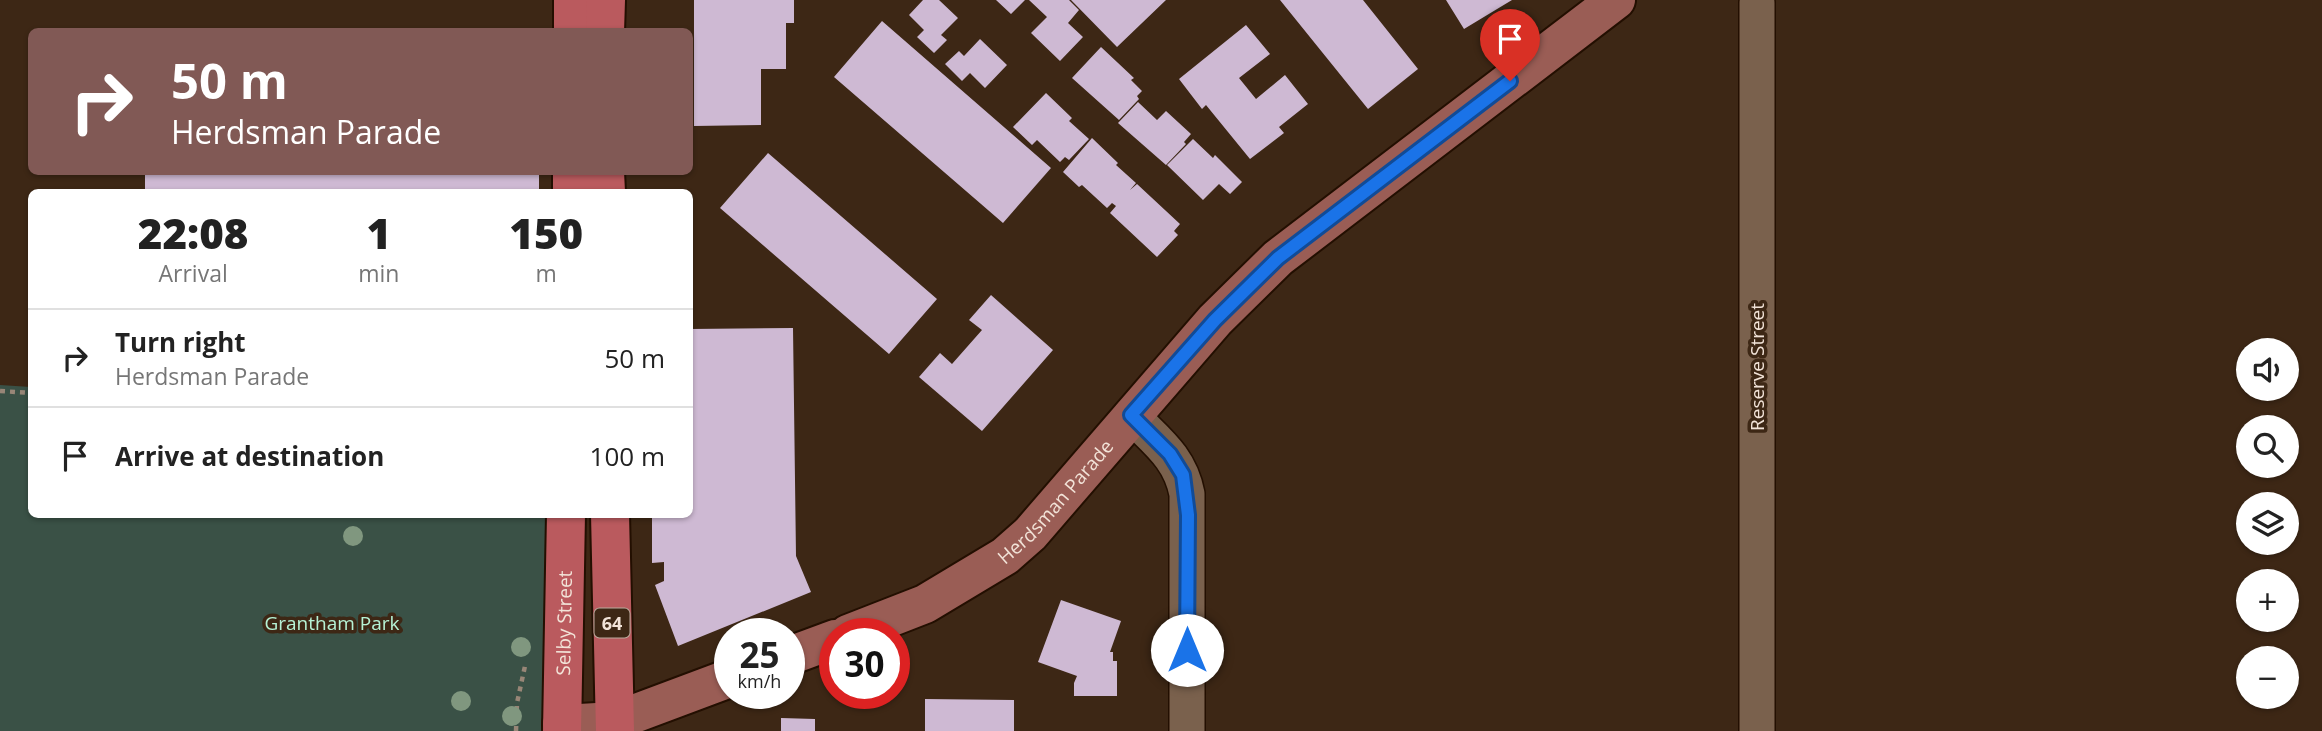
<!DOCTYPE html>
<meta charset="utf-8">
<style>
body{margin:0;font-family:"Open Sans",sans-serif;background:#f6f6f6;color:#222;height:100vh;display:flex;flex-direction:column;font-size:26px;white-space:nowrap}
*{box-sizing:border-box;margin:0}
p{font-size:23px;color:#767676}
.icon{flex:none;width:38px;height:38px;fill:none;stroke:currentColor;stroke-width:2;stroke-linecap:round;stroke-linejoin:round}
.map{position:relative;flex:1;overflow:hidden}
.side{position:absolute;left:28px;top:189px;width:665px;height:329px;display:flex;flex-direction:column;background:#fff;border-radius:10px;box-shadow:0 2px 5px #0004}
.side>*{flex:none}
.top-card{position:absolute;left:28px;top:28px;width:665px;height:147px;border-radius:10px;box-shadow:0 2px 5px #0004;background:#815955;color:#fff;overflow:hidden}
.controls{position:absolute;left:2236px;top:338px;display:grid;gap:14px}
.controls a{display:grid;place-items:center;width:63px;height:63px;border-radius:50%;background:#fff;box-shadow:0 2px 5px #0004;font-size:35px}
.speed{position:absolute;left:714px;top:618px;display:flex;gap:14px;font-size:35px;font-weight:700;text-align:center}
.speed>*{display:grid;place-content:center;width:91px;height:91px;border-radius:50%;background:#fff;box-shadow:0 2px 5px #0004;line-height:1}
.speed small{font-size:18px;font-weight:400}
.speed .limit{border:10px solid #d22;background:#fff;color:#111}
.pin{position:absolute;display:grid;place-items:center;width:60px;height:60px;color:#fff;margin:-72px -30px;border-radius:50% 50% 50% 0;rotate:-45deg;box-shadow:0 0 7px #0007}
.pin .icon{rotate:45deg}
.me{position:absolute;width:77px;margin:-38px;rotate:0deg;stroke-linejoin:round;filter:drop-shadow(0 0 5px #0008)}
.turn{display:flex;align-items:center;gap:24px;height:147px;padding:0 28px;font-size:32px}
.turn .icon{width:91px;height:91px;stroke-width:2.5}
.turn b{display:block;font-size:49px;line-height:60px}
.eta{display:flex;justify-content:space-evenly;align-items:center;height:119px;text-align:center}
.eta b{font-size:42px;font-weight:800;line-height:49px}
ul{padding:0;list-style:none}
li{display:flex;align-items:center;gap:21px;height:98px;padding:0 28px;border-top:2px solid #e0e0e0}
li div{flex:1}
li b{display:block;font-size:26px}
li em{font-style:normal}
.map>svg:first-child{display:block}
.green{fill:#3a5146}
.building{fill:#ceb9d3}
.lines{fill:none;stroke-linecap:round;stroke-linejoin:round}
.street-casing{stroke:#230f01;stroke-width:38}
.secondary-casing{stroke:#230f01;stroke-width:42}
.primary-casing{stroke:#230f01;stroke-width:42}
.path{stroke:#988677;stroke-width:4.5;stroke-dasharray:5 5;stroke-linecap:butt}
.street{stroke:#7a614d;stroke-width:35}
.secondary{stroke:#9a5d55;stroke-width:38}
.primary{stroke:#ba5a5e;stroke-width:38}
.tree{fill:#80977f}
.route-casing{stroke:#114b97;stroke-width:18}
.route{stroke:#1a73e8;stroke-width:12}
.labels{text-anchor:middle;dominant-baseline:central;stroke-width:7;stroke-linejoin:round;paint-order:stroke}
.shield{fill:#3d2715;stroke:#bcab9e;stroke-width:2}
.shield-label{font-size:18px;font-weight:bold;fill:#f2e3d8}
.street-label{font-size:19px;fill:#f2e3d8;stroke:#3d2715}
.park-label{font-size:19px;fill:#b6f2d5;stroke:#3d2715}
</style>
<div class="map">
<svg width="2322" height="731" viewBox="0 0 2322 731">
<rect width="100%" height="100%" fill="#3d2715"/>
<path class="green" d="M 0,385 L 31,387 L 32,514 L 552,515 L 545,731 L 0,731 Z"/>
<path class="building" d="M 694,0 L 794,0 L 794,23 L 786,23 L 786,69 L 761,69 L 761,125 L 694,126 Z
M 923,0 L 939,0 L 958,18 L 941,35 L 947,40 L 934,53 L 917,37 L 924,30 L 909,15 Z
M 996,0 L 1025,0 L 1011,14 Z
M 1029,0 L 1069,0 L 1079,10 L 1068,23 L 1083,37 L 1060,61 L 1031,33 L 1047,17 Z
M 1071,0 L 1166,0 L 1117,47 Z
M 1280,0 L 1363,0 L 1418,69 L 1368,109 Z
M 1446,0 L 1512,0 L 1464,29 Z
M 882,21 L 1051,168 L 1003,223 L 834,77 Z
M 1246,25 L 1270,54 L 1239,78 L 1256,99 L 1285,75 L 1308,104 L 1279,127 L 1284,133 L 1250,159 L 1206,105 L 1202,109 L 1179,79 Z
M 980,39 L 1007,65 L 985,88 L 970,73 L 962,81 L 945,64 L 959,51 L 964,56 Z
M 1101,47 L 1134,78 L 1131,80 L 1142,91 L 1137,96 L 1139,99 L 1119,120 L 1072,78 Z
M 1046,93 L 1072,118 L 1069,121 L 1089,139 L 1069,160 L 1065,157 L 1060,162 L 1037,140 L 1032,145 L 1013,127 Z
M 1138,102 L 1157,120 L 1166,111 L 1191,134 L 1184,142 L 1186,144 L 1166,165 L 1118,123 Z
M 1092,138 L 1118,163 L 1116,165 L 1136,183 L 1130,190 L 1137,184 L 1180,224 L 1174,231 L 1178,235 L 1157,257 L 1110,213 L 1116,206 L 1112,203 L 1107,208 L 1082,185 L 1079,187 L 1063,172 Z
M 1193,139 L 1213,158 L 1215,155 L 1242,182 L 1230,194 L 1219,184 L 1203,200 L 1167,165 Z
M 768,153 L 937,299 L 889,354 L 720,208 Z
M 145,172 L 539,172 L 539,192 L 145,192 Z
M 991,295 L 1053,350 L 982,431 L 919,377 L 940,353 L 952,364 L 982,330 L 969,320 Z
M 793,328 L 796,556 L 811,592 L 678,646 L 655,585 L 664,581 L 664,562 L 652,563 L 652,514 L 690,514 L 690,329 Z
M 1061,600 L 1121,621 L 1110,652 L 1113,652 L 1113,661 L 1117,661 L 1117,696 L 1074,696 L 1074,683 L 1077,676 L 1038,662 Z
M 925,699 L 1014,700 L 1014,731 L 925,731 Z
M 781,718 L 815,719 L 815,731 L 781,731 Z"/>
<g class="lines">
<g class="street-casing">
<path id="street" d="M 1131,415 C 1156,441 1180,457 1187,494 L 1187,731
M 1757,731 L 1757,3"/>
</g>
<g class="secondary-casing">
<g id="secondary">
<path id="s1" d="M 848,634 L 925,604 L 1005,556 L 1030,534 L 1215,320 L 1278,258 L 1616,0"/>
<path d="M 789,656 L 835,639"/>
<path d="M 562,724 L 615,721 L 730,678"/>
</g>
</g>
<g class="primary-casing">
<g id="primary">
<path d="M 573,32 L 573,0"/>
<path d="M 605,32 L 606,0"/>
<path d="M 605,172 L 606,192"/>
<path d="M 572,192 L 572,172"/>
<path d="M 610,514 L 615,731"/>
<path id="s2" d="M 562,731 L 566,514"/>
</g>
</g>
<path class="path" d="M 0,391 L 32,393
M 516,731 L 517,703 L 525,666"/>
<use href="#street" class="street"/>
<use href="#secondary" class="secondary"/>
<use href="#primary" class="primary"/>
</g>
<g class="tree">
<circle cx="353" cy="536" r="10"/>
<circle cx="521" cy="647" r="10"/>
<circle cx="461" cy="701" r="10"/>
<circle cx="512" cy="716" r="10"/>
</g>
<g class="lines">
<g class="route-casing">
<path id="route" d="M 1187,650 L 1188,515 L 1183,475 L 1170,454 L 1131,415 L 1215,320 L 1278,258 L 1510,81"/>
</g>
<use href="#route" class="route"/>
</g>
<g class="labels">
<rect class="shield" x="594.5" y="608.5" width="35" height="29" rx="5"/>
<g class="shield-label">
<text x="612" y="623">64</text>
</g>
<g class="street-label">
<text transform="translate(1757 367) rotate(-90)">Reserve Street</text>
<text stroke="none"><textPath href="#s1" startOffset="250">Herdsman Parade</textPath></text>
<text stroke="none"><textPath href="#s2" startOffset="108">Selby Street</textPath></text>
</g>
<g class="park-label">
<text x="332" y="623">Grantham Park</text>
</g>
</g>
</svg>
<div class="controls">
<a><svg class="icon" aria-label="sound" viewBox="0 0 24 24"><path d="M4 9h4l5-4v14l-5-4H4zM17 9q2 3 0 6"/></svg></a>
<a><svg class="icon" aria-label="search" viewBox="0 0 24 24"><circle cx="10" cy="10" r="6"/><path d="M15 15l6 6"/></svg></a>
<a><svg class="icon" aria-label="layers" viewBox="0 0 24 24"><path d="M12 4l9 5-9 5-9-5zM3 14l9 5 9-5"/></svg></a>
<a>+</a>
<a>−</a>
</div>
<div class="speed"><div>25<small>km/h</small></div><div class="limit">30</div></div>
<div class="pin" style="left:1510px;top:81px;background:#d93025"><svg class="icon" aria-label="arrive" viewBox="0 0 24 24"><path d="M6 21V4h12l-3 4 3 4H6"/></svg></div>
<svg class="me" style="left:1187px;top:650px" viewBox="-20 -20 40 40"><circle r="19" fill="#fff"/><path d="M0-13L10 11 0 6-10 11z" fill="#1a73e8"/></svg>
<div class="top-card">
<div class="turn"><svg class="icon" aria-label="right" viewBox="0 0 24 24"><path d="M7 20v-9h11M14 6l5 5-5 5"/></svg><div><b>50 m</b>Herdsman Parade</div></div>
</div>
<section class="side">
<div class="eta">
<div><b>22:08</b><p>Arrival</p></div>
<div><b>1</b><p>min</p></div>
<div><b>150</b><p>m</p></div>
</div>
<ul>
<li><svg class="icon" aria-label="right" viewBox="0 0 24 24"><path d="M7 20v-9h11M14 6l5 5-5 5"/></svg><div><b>Turn right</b><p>Herdsman Parade</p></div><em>50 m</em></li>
<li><svg class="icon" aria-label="arrive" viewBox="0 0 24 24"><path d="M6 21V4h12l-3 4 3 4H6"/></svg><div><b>Arrive at destination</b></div><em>100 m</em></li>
</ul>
</section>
</div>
